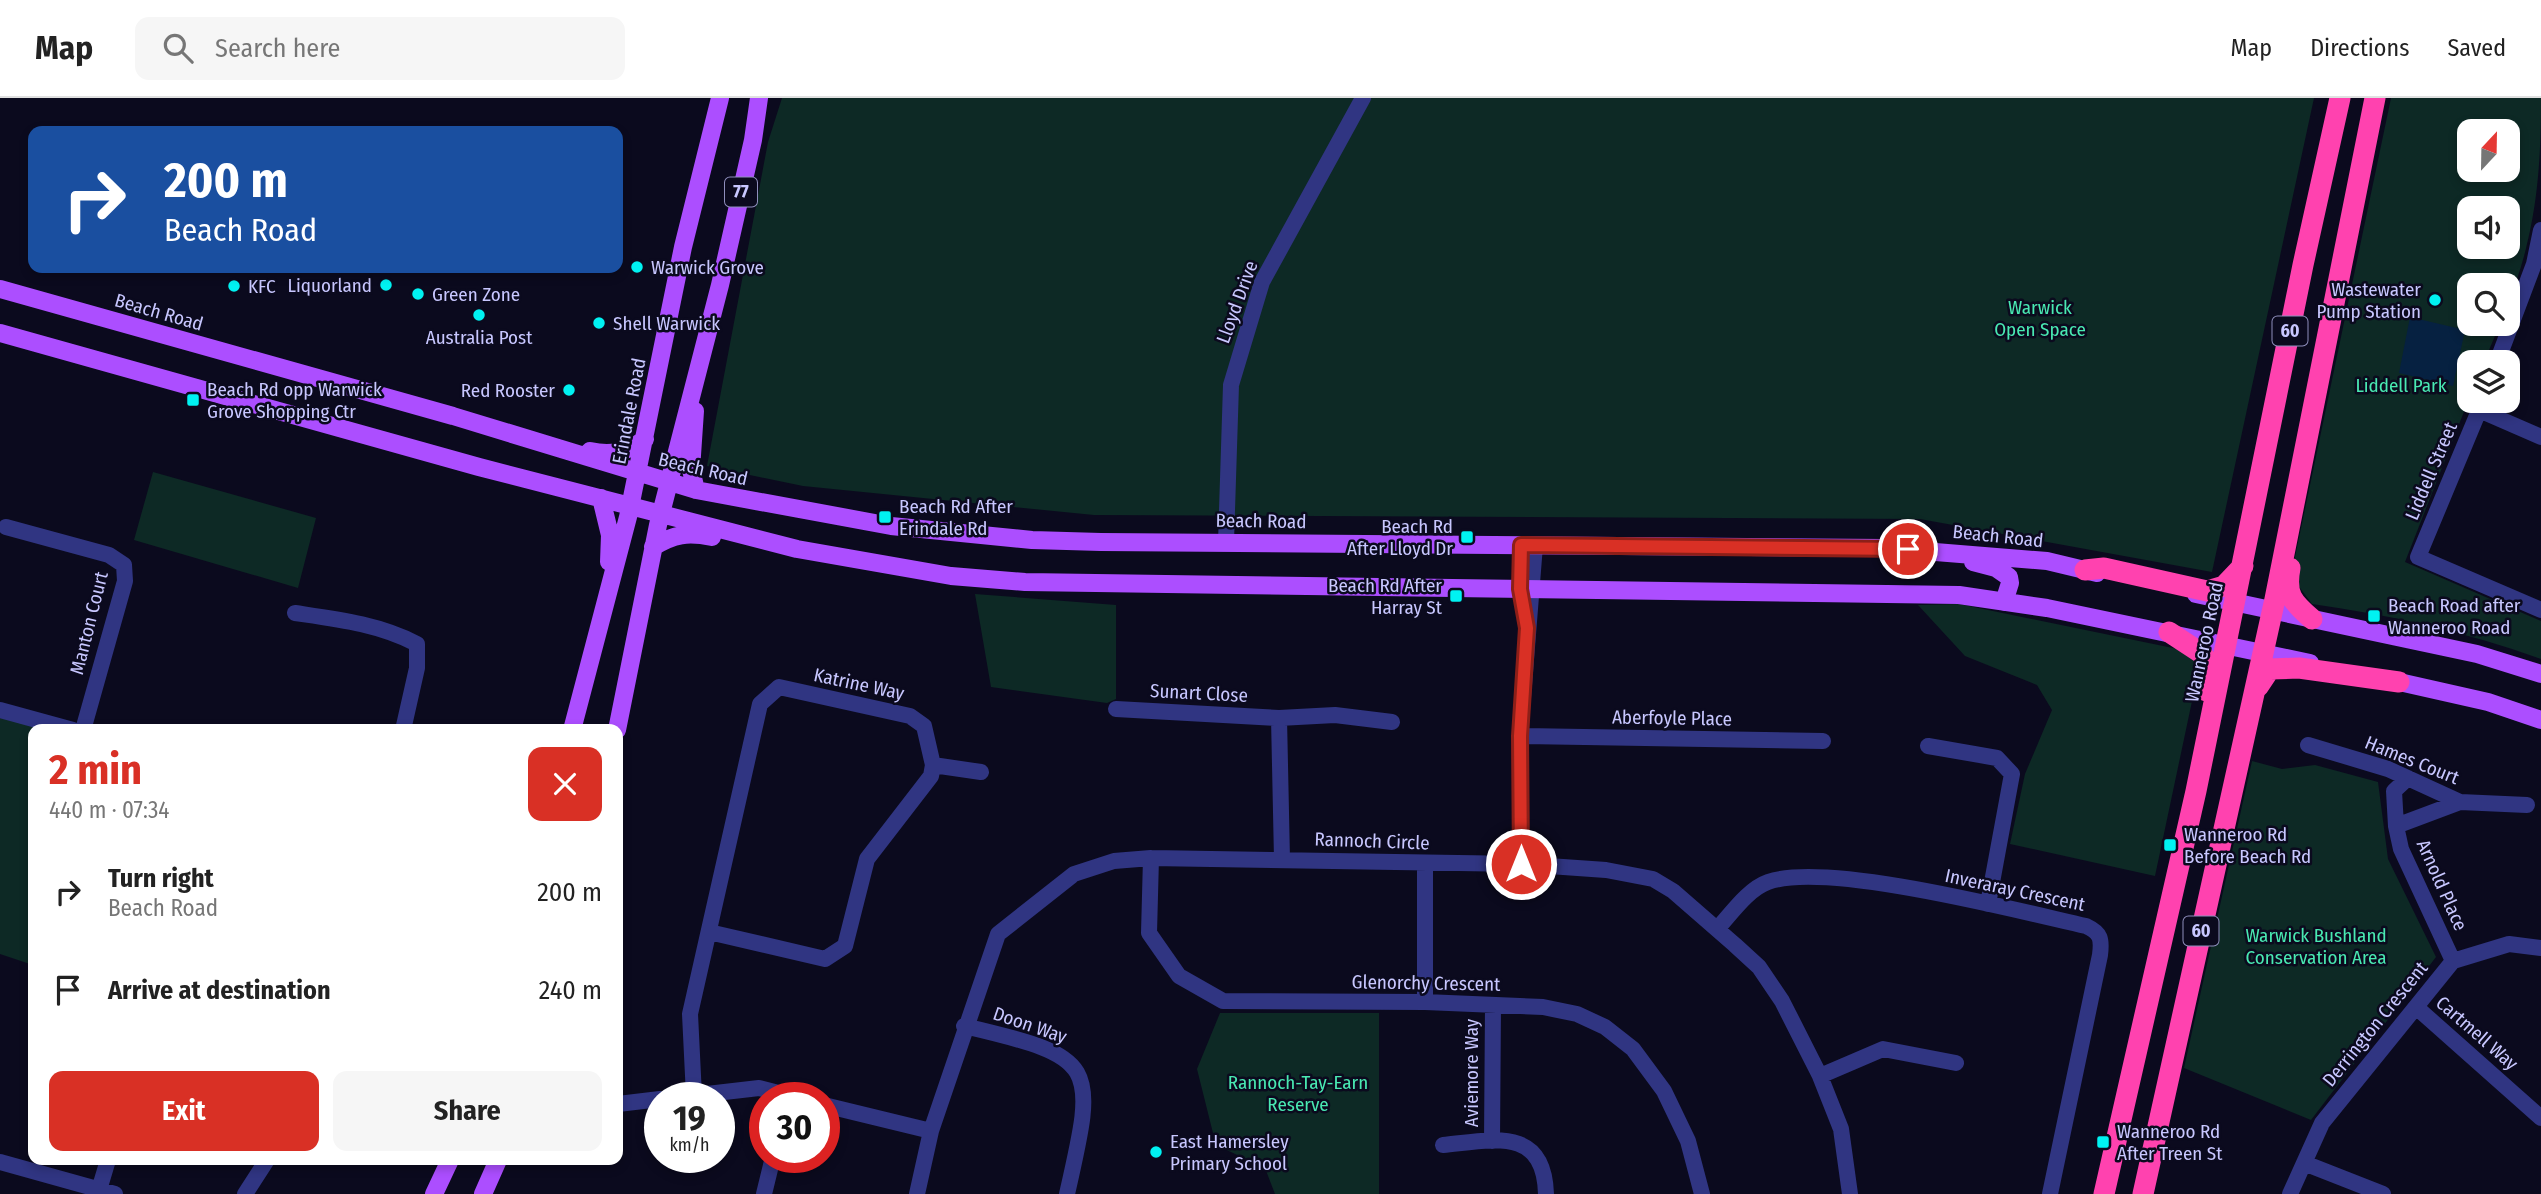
<!DOCTYPE html>
<meta charset="utf-8">
<style>
body{margin:0;font-family:"Fira Sans Condensed",sans-serif;background:#f6f6f6;color:#222;height:100vh;display:flex;flex-direction:column;font-size:26px;white-space:nowrap}
*{box-sizing:border-box;margin:0}
p{font-size:23px;color:#767676}
.icon{flex:none;width:38px;height:38px;fill:none;stroke:currentColor;stroke-width:2;stroke-linecap:round;stroke-linejoin:round}
.map{position:relative;flex:1;overflow:hidden}
.sheet{position:absolute;left:28px;top:626px;width:595px;height:441px;display:flex;flex-direction:column;background:#fff;border-radius:14px;box-shadow:0 4px 10px #0003}
.sheet>*{flex:none}
.hud{position:absolute;left:28px;top:28px;width:595px;height:147px;border-radius:14px;box-shadow:0 4px 10px #0003;background:#1a4fa0;color:#fff;overflow:hidden}
.needle{width:46px;rotate:22deg}
.fabs{position:absolute;left:2457px;top:21px;display:grid;gap:14px}
.fabs a{display:grid;place-items:center;width:63px;height:63px;border-radius:14px;background:#fff;box-shadow:0 4px 10px #0003;font-size:35px}
.speed{position:absolute;left:644px;top:984px;display:flex;gap:14px;font-size:35px;font-weight:700;text-align:center}
.speed>*{display:grid;place-content:center;width:91px;height:91px;border-radius:50%;background:#fff;box-shadow:0 4px 10px #0003;line-height:1}
.speed small{font-size:18px;font-weight:400}
.speed .limit{border:10px solid #d22;background:#fff;color:#111}
.pin{position:absolute;display:grid;place-items:center;width:60px;height:60px;color:#fff;margin:-30px;border:4px solid #fff;border-radius:50%;box-shadow:0 2px 7px #0007}
.me{position:absolute;width:77px;margin:-38px;rotate:0deg;stroke-linejoin:round;filter:drop-shadow(0 0 5px #0008)}
.turn{display:flex;align-items:center;gap:24px;height:147px;padding:0 21px;font-size:32px}
.turn .icon{width:91px;height:91px;stroke-width:2.5}
.turn b{display:block;font-size:49px;line-height:60px}
.round{display:grid;place-items:center;flex:none;width:74px;height:74px;border-radius:14px;background:#f6f6f6}
.overview{display:flex;align-items:center;justify-content:space-between;height:119px;padding:0 21px}
h1{font-size:42px;font-weight:700;line-height:52px;color:#d93025}
.button{display:flex;gap:14px;margin-top:auto;padding:14px 21px}
.button a{flex:1;height:80px;border-radius:14px;background:#d93025;color:#fff;font-size:28px;font-weight:700;line-height:80px;text-align:center}
.button a+a{background:#f6f6f6;color:#222}
ul{padding:0;list-style:none}
li{display:flex;align-items:center;gap:21px;height:98px;padding:0 21px}
li div{flex:1}
li b{display:block;font-size:26px}
li em{font-style:normal}
header{display:flex;align-items:center;gap:42px;box-sizing:border-box;height:98px;padding:0 35px;background:#fff;border-bottom:2px solid #e0e0e0}
header strong{font-size:33px}
nav{display:flex;gap:38px;margin-inline-start:auto;font-size:24px}
.search{width:490px;height:63px;background:#f6f6f6;display:flex;align-items:center;gap:18px;box-sizing:border-box;padding:0 24px;border-radius:14px;color:#767676;font-size:26px}
.map>svg:first-child{display:block}
.green{fill:#0d2925;fill-rule:evenodd}
.water{fill:#062141}
.lines{fill:none;stroke-linecap:round;stroke-linejoin:round}
.minor{stroke:#303582;stroke-width:16}
.major{stroke:#ac4eff;stroke-width:18}
.highway{stroke:#ff42af;stroke-width:21}
.route-casing{stroke:#8d1f18;stroke-width:18}
.route{stroke:#d93025;stroke-width:12}
.poi-dot{fill:#00f2f2;stroke:#0b0a1e;stroke-width:2.5}
.labels{text-anchor:middle;dominant-baseline:central;stroke-width:5;stroke-linejoin:round;paint-order:stroke}
.shield{fill:#0b0a1e;stroke:#8f8ebc;stroke-width:2}
.shield-label{font-size:18px;font-weight:bold;fill:#c8c7ff}
.poi-label{font-size:19px;fill:#c8c7ff;stroke:#0b0a1e;text-anchor:start}
.street-label{font-size:19px;fill:#c8c7ff;stroke:#0b0a1e}
.park-label{font-size:19px;fill:#49e9b2;stroke:#0b0a1e}
</style>
<header>
<strong>Map</strong>
<div class="search"><svg class="icon" aria-label="search" viewBox="0 0 24 24"><circle cx="10" cy="10" r="6"/><path d="M15 15l6 6"/></svg>Search here</div>
<nav><a>Map</a><a>Directions</a><a>Saved</a></nav>
</header>
<div class="map">
<svg width="2541" height="1096" viewBox="0 0 2541 1096">
<rect width="100%" height="100%" fill="#0b0a1e"/>
<path class="green" d="M 782,0 L 2314,0 L 2212,474 L 1920,421 L 1094,417 L 803,388 L 707,368 L 768,44 Z
M 2391,0 L 2541,0 C 2541,76 2536,135 2508,206 L 2508,187 L 2469,187 L 2469,226 L 2500,226 L 2484,264 L 2469,264 L 2469,301 L 2405,464 L 2541,523 L 2541,561 C 2466,534 2391,517 2312,506 L 2291,478 ZM 2469,33 L 2508,33 L 2508,72 L 2469,72 ZM 2469,110 L 2508,110 L 2508,149 L 2469,149 Z
M 153,374 L 316,420 L 298,490 L 134,442 Z
M 975,496 L 1116,507 L 1116,601 L 1107,605 L 991,589 Z
M 1959,506 L 2202,556 L 2155,778 L 2010,746 L 2025,676 L 2052,612 L 2037,587 L 1965,558 L 1918,507 Z
M 0,614 L 64,632 L 33,632 L 33,867 L 0,856 Z
M 2252,663 L 2282,671 L 2315,667 L 2378,684 L 2388,761 L 2436,859 L 2311,1022 L 2184,970 Z
M 1220,915 L 1379,915 L 1379,1096 L 1275,1096 L 1265,1070 L 1216,1047 L 1197,971 Z"/>
<path class="water" d="M 2410,219 L 2465,232 L 2453,288 L 2399,275 Z"/>
<g class="lines">
<path class="minor" d="M 2497,264 L 2534,166 L 2541,132
M 2483,303 L 2418,459 L 2541,512
M 2479,312 L 2541,339
M 6,429 L 109,457 L 124,467 L 125,483 L 83,632
M 1226,444 L 1231,287 L 1262,184 L 1363,0
M 1521,447 L 1522,503
M 295,515 C 336,521 379,526 417,546 L 417,570 L 403,632
M 1116,611 L 1279,620 L 1335,617 L 1392,624
M 0,612 L 73,632
M 1279,620 L 1282,761
M 1520,638 L 1823,643
M 2308,647 L 2388,671 L 2460,704
M 1928,648 L 1997,660 L 2012,676 L 1988,806
M 933,667 L 981,674
M 2396,728 L 2394,693 L 2408,680
M 1151,760 L 1149,835 L 1179,878 L 1223,903 L 1425,904 L 1543,909 L 1577,916 L 1605,929 L 1633,951 L 1664,993 L 1688,1043 L 1702,1096
M 1521,766 L 1520,638 L 1535,447
M 1717,831 C 1731,816 1748,791 1768,784 C 1827,763 2019,813 2086,828 C 2101,835 2102,841 2100,857 L 2050,1096
M 2453,863 L 2401,751 L 2396,728 L 2460,704 L 2527,707
M 1425,904 L 1425,766
M 2416,909 L 2541,1020
M 964,928 C 1098,959 1097,965 1067,1096
M 1820,978 L 1883,951 L 1956,965
M 694,998 L 690,916 L 760,606 L 779,589 L 910,618 L 924,628 L 933,667 L 931,678 L 867,761 L 845,848 L 825,861 L 709,834
M 681,999 L 759,990 L 794,999
M 618,1006 L 660,1001
M 824,1007 L 931,1033
M 1492,1043 L 1493,907
M 1443,1047 C 1493,1042 1544,1028 1546,1096
M 0,1064 L 115,1096
M 2304,1065 L 2383,1096
M 99,1092 L 108,1062
M 245,1096 L 267,1062
M 764,1096 L 773,1059
M 917,1096 L 931,1033 L 998,836 L 1074,776 L 1114,763 L 1151,760 L 1521,766 L 1606,772 L 1653,781 L 1673,793 L 1735,847 L 1759,869 L 1782,903 L 1820,978 L 1841,1031 L 1850,1096
M 2290,1096 L 2322,1025 L 2453,863 L 2509,846 L 2541,850"/>
<path class="major" d="M 0,191 L 453,318 L 696,392 L 891,428 L 1032,442 L 1101,444 L 1886,450 L 2047,463 L 2097,475
M 0,235 L 479,369 L 797,451 L 951,478 L 1025,484 L 1959,497 L 2047,510 L 2310,565
M 695,313 L 691,372 L 696,392
M 590,353 C 611,358 628,354 645,341
M 601,400 L 610,437 L 609,464
M 653,449 C 674,436 688,434 712,439
M 1973,464 L 1996,470 L 2009,479 L 2010,485 L 2004,504
M 2196,496 L 2477,556 L 2541,576
M 2386,581 L 2488,604 L 2541,622
M 572,632 L 628,419 L 683,149 L 720,0
M 617,632 L 658,427 L 720,187 L 753,42 L 759,0
M 434,1096 L 450,1062
M 483,1096 L 498,1062"/>
<path class="highway" d="M 2290,470 C 2285,496 2292,504 2312,521
M 2085,472 L 2104,470 L 2207,493 L 2224,488 L 2243,468
M 2169,534 L 2201,555 L 2209,565 L 2206,593
M 2258,589 L 2270,571 L 2299,570 L 2399,584
M 2104,1096 L 2196,693 L 2303,167 L 2340,0
M 2143,1096 L 2275,501 L 2375,0"/>
</g>
<g class="lines">
<g class="route-casing">
<path id="route" d="M 1521,766 L 1520,638 L 1527,530 L 1520,491 L 1521,447 L 1908,451"/>
</g>
<use href="#route" class="route"/>
</g>
<g class="poi-dot">
<circle cx="637" cy="169" r="7"/>
<circle cx="386" cy="187" r="7"/>
<circle cx="234" cy="188" r="7"/>
<circle cx="418" cy="196" r="7"/>
<circle cx="2435" cy="202" r="7"/>
<circle cx="479" cy="217" r="7"/>
<circle cx="599" cy="225" r="7"/>
<circle cx="569" cy="292" r="7"/>
<rect x="186" y="295" width="14" height="14" rx="3.5"/>
<rect x="878" y="412" width="14" height="14" rx="3.5"/>
<rect x="1460" y="432" width="14" height="14" rx="3.5"/>
<rect x="1449" y="491" width="14" height="14" rx="3.5"/>
<rect x="2367" y="511" width="14" height="14" rx="3.5"/>
<rect x="2163" y="740" width="14" height="14" rx="3.5"/>
<rect x="2096" y="1037" width="14" height="14" rx="3.5"/>
<circle cx="1156" cy="1054" r="7"/>
</g>
<g class="labels">
<g class="shield">
<rect x="725" y="79.5" width="32" height="29" rx="5"/>
<rect x="2272.5" y="218.5" width="35" height="29" rx="5"/>
<rect x="2183.5" y="818.5" width="35" height="29" rx="5"/>
</g>
<g class="shield-label">
<text x="741" y="94">77</text>
<text x="2290" y="233">60</text>
<text x="2201" y="833">60</text>
</g>
<g class="poi-label">
<text x="651" y="169">Warwick Grove</text>
<text x="372" y="187" text-anchor="end">Liquorland</text>
<text x="248" y="188">KFC</text>
<text x="2421" y="191" text-anchor="end">Wastewater<tspan x="2421" dy="22">Pump Station</tspan></text>
<text x="432" y="196">Green Zone</text>
<text x="613" y="225">Shell Warwick</text>
<text x="479" y="239" text-anchor="middle">Australia Post</text>
<text x="207" y="291">Beach Rd opp Warwick<tspan x="207" dy="22">Grove Shopping Ctr</tspan></text>
<text x="555" y="292" text-anchor="end">Red Rooster</text>
<text x="899" y="408">Beach Rd After<tspan x="899" dy="22">Erindale Rd</tspan></text>
<text x="1453" y="428" text-anchor="end">Beach Rd<tspan x="1453" dy="22">After Lloyd Dr</tspan></text>
<text x="1442" y="487" text-anchor="end">Beach Rd After<tspan x="1442" dy="22">Harray St</tspan></text>
<text x="2388" y="507">Beach Road after<tspan x="2388" dy="22">Wanneroo Road</tspan></text>
<text x="2184" y="736">Wanneroo Rd<tspan x="2184" dy="22">Before Beach Rd</tspan></text>
<text x="2117" y="1033">Wanneroo Rd<tspan x="2117" dy="22">After Treen St</tspan></text>
<text x="1170" y="1043">East Hamersley<tspan x="1170" dy="22">Primary School</tspan></text>
</g>
<g class="street-label">
<text transform="translate(1237 204) rotate(-70)">Lloyd Drive</text>
<text transform="translate(159 214) rotate(16)">Beach Road</text>
<text transform="translate(629 313) rotate(-79)">Erindale Road</text>
<text transform="translate(703 371) rotate(13)">Beach Road</text>
<text transform="translate(2431 373) rotate(-67)">Liddell Street</text>
<text transform="translate(1261 423) rotate(1)">Beach Road</text>
<text transform="translate(1998 438) rotate(6)">Beach Road</text>
<text transform="translate(89 525) rotate(-76)">Manton Court</text>
<text transform="translate(2204 544) rotate(-78)">Wanneroo Road</text>
<text transform="translate(859 586) rotate(12)">Katrine Way</text>
<text transform="translate(1199 595) rotate(3)">Sunart Close</text>
<text transform="translate(1672 620) rotate(1)">Aberfoyle Place</text>
<text transform="translate(2412 662) rotate(22)">Hames Court</text>
<text transform="translate(1372 743) rotate(2)">Rannoch Circle</text>
<text transform="translate(2442 787) rotate(66)">Arnold Place</text>
<text transform="translate(2015 792) rotate(12)">Inveraray Crescent</text>
<text transform="translate(1426 885) rotate(1)">Glenorchy Crescent</text>
<text transform="translate(2375 926) rotate(-51)">Derrington Crescent</text>
<text transform="translate(1030 927) rotate(19)">Doon Way</text>
<text transform="translate(2477 935) rotate(41)">Cartmell Way</text>
<text transform="translate(1471 975) rotate(-90)">Aviemore Way</text>
</g>
<g class="park-label">
<text x="2040" y="209">Warwick<tspan x="2040" dy="22">Open Space</tspan></text>
<text x="2401" y="287">Liddell Park</text>
<text x="2316" y="837">Warwick Bushland<tspan x="2316" dy="22">Conservation Area</tspan></text>
<text x="1298" y="984">Rannoch-Tay-Earn<tspan x="1298" dy="22">Reserve</tspan></text>
</g>
</g>
</svg>
<div class="fabs">
<a><svg class="needle" viewBox="-14 -14 28 28"><path d="M0-13l5 13h-10z" fill="#e53935"/><path d="M0 13l5-13h-10z" fill="#767676"/></svg></a>
<a><svg class="icon" aria-label="sound" viewBox="0 0 24 24"><path d="M4 9h4l5-4v14l-5-4H4zM17 9q2 3 0 6"/></svg></a>
<a><svg class="icon" aria-label="search" viewBox="0 0 24 24"><circle cx="10" cy="10" r="6"/><path d="M15 15l6 6"/></svg></a>
<a><svg class="icon" aria-label="layers" viewBox="0 0 24 24"><path d="M12 4l9 5-9 5-9-5zM3 14l9 5 9-5"/></svg></a>
</div>
<div class="speed"><div>19<small>km/h</small></div><div class="limit">30</div></div>
<div class="pin" style="left:1908px;top:451px;background:#d93025"><svg class="icon" aria-label="arrive" viewBox="0 0 24 24"><path d="M6 21V4h12l-3 4 3 4H6"/></svg></div>
<svg class="me" style="left:1521px;top:766px" viewBox="-20 -20 40 40"><circle r="17" fill="#d93025" stroke="#fff" stroke-width="3"/><path d="M0-11L8 9 0 5-8 9z" fill="#fff"/></svg>
<div class="hud">
<div class="turn"><svg class="icon" aria-label="right" viewBox="0 0 24 24"><path d="M7 20v-9h11M14 6l5 5-5 5"/></svg><div><b>200 m</b>Beach Road</div></div>
</div>
<section class="sheet">
<div class="overview"><div><h1>2 min</h1><p>440 m · 07:34</p></div><a class="round" style="background:#d93025;color:#fff"><svg class="icon" aria-label="close" viewBox="0 0 24 24"><path d="M6 6l12 12M18 6L6 18"/></svg></a></div>
<ul>
<li><svg class="icon" aria-label="right" viewBox="0 0 24 24"><path d="M7 20v-9h11M14 6l5 5-5 5"/></svg><div><b>Turn right</b><p>Beach Road</p></div><em>200 m</em></li>
<li><svg class="icon" aria-label="arrive" viewBox="0 0 24 24"><path d="M6 21V4h12l-3 4 3 4H6"/></svg><div><b>Arrive at destination</b></div><em>240 m</em></li>
</ul>
<div class="button"><a>Exit</a><a>Share</a></div>
</section>
</div>
